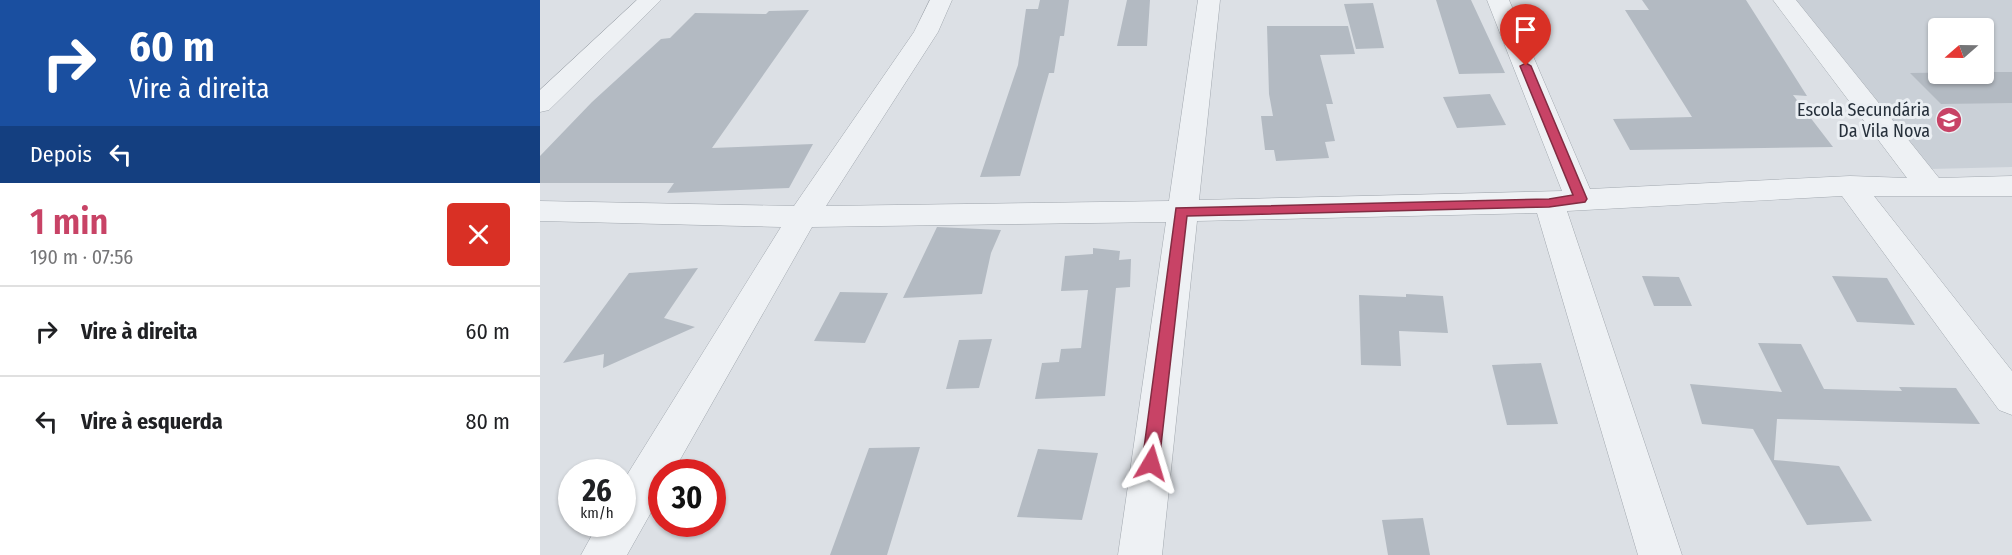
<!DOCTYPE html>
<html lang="pt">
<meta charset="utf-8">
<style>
body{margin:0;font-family:"Fira Sans Condensed",sans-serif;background:#f2f2f2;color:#202124;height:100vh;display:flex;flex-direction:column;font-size:22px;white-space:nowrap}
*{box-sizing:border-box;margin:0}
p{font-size:20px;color:#757577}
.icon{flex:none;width:33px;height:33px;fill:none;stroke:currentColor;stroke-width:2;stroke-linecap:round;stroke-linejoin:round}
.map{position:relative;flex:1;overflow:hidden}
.sheet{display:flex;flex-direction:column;background:#fff;width:540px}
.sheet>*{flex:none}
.guide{background:#1a4fa0;color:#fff;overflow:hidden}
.needle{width:39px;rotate:250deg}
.fabs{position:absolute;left:1388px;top:18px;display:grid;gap:12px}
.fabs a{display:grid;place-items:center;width:66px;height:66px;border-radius:6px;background:#fff;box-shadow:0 2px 4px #0004;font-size:30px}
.speed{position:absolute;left:18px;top:459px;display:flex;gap:12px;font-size:30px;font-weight:700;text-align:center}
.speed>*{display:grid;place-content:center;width:78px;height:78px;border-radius:50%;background:#fff;box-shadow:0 2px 4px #0004;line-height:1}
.speed small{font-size:15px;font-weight:400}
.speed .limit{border:9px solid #d22;background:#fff;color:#111}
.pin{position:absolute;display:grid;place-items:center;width:51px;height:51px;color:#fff;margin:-62px -26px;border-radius:50% 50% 50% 0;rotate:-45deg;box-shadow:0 0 6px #0007}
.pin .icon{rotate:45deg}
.me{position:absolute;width:66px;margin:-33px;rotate:7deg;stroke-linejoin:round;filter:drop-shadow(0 0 4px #0008)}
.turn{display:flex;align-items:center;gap:21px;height:126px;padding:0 30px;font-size:27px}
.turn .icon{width:78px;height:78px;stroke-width:2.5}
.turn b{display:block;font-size:42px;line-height:51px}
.then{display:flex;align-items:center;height:57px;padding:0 30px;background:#0003;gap:12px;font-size:22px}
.round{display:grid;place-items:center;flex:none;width:63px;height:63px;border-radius:6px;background:#f2f2f2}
.summary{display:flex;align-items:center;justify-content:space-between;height:102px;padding:0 30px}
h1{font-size:36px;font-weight:600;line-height:45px;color:#c84366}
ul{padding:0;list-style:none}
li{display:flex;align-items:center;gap:18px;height:90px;padding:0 30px;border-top:2px solid #e0e0e0}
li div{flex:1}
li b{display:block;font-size:22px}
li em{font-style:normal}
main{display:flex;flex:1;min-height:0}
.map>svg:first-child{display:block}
.built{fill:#cad0d7;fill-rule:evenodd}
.building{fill:#b3bac2}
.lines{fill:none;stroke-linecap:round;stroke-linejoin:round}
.street-casing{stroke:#a2a8af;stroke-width:1}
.street{fill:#eef1f4;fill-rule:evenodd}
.route{fill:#c84366;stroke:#822c42;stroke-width:1.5}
.labels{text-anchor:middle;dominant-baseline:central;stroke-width:6;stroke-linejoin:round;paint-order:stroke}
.poi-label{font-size:18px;fill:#26303b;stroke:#ebeff3;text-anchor:end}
</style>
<main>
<section class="sheet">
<div class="guide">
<div class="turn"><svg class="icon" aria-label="right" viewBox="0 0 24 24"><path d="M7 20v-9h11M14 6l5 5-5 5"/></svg><div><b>60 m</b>Vire à direita</div></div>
<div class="then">Depois<svg class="icon" aria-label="left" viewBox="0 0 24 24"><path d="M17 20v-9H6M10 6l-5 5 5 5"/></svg></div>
</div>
<div class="summary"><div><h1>1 min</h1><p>190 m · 07:56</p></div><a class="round" style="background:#d93025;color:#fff"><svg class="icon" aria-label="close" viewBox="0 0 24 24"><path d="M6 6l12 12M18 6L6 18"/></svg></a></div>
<ul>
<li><svg class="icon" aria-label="right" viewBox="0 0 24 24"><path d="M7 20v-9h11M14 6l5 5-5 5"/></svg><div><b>Vire à direita</b></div><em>60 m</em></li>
<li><svg class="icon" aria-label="left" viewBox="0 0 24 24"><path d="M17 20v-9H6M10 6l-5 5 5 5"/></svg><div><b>Vire à esquerda</b></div><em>80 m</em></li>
</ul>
</section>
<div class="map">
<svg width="1472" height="555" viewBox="0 0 1472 555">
<rect width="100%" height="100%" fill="#dce0e5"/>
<path class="built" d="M 1242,0 L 1472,0 L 1472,167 L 1390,169 ZM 1398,28 L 1443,28 L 1443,74 L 1398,74 Z"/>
<path class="building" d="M 500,0 L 529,0 L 524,36 L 520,36 L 514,73 L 509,73 L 480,176 L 440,177 L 478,65 L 486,9 L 498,9 Z
M 587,0 L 610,0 L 607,46 L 577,46 Z
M 896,0 L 931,0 L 965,73 L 919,74 Z
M 1102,0 L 1206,0 L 1267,96 L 1253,95 L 1293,147 L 1090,150 L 1073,119 L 1152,117 L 1085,10 L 1109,10 Z
M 833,3 L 844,48 L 816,49 L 804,4 Z
M 269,10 L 172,148 L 273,144 L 249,188 L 127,193 L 134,183 L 0,183 L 0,156 L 52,102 L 121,39 L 130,38 L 155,13 L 226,14 L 229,11 Z
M 727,26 L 808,26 L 815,54 L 780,55 L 793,104 L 786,104 L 795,141 L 785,142 L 789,158 L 736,161 L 734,150 L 725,150 L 721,116 L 733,116 L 729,94 Z
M 1443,72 L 1472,72 L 1472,103 L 1401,104 L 1370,73 Z
M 950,94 L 966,125 L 917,128 L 903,97 Z
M 397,227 L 461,230 L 451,253 L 442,294 L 363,298 Z
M 553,248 L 580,251 L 579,260 L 591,259 L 590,287 L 576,288 L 565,396 L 495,399 L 502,363 L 519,362 L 521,349 L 541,348 L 548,290 L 521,291 L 525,256 L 553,254 Z
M 158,268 L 124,318 L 155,327 L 63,368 L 64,354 L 23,363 L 89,273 Z
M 1102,276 L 1139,277 L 1152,306 L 1114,306 Z
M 1292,276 L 1347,278 L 1375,325 L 1317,322 Z
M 300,292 L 348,293 L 325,343 L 274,341 Z
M 866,294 L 903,296 L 908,333 L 859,331 L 861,366 L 821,365 L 819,295 L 866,297 Z
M 452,339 L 439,388 L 406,389 L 419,340 Z
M 1218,343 L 1261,344 L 1284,389 L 1362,391 L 1359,387 L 1416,388 L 1440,424 L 1237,419 L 1234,460 L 1299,466 L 1332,521 L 1267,525 L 1213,429 L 1162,424 L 1150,384 L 1242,392 Z
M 1001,363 L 1018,424 L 967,425 L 952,365 Z
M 380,447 L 347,555 L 290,555 L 329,448 Z
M 498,449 L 558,453 L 542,520 L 477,517 Z
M 883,518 L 890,555 L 848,555 L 842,520 Z"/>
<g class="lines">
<g class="street-casing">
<path id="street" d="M 97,0 L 121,0 L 9,110 L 0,112 L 0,90 Z
M 390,0 L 412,0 L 398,32 L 286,206 L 629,201 L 658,0 L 680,0 L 659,200 L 1022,191 L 947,0 L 969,0 L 1050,189 L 1310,176 L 1367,178 L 1233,0 L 1256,0 L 1399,178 L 1472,176 L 1472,196 L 1334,196 L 1472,371 L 1472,415 L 1459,410 L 1302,196 L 1027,211 L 1142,555 L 1098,555 L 997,213 L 657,221 L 622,555 L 578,555 L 626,222 L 272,227 L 133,472 L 122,472 L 122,493 L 87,555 L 41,555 L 58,524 L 82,524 L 82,483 L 241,227 L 0,221 L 0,201 L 254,206 L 374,32 Z"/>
</g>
<use href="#street" class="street"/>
</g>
<path class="route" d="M 986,63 L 991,66 L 1047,199 L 1045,202 L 1009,207 L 647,216 L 619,463 L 617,469 L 611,471 L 605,469 L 602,463 L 636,208 L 1009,199 L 1033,195 L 980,66 Z"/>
<defs>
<g id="school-disc" transform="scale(1.35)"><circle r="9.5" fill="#c84366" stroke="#ebeff3"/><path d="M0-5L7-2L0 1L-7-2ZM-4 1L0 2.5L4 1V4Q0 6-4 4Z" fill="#fff"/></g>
</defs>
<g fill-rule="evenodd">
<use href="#school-disc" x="1409" y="120"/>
</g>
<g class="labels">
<g class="poi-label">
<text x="1390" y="110">Escola Secundária<tspan x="1390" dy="21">Da Vila Nova</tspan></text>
</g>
</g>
</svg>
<div class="fabs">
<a><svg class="needle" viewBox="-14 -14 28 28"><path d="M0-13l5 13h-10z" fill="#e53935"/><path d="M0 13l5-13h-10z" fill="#757577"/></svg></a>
</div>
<div class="speed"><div>26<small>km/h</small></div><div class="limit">30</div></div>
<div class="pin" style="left:986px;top:66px;background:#d93025"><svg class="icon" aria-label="arrive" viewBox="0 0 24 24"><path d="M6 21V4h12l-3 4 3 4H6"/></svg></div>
<svg class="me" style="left:611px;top:463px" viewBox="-20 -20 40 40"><path d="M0-17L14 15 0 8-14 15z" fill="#c84366" stroke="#fff" stroke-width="4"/></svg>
</div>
</main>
